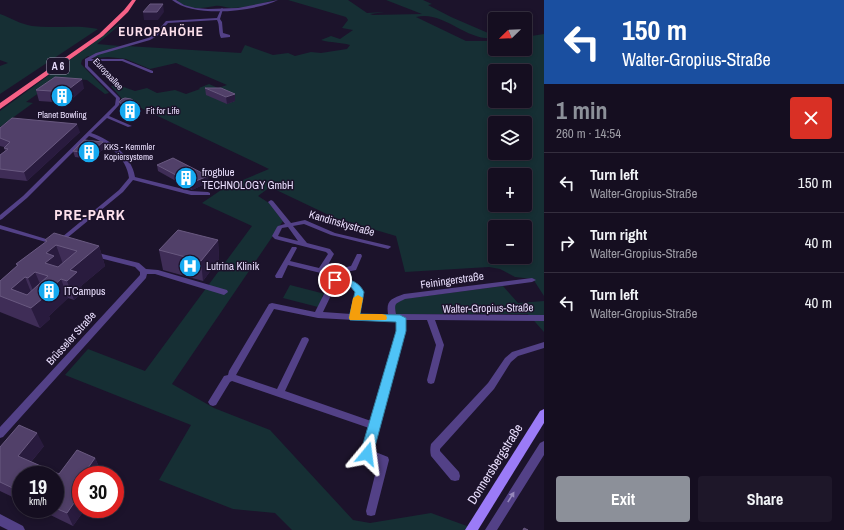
<!DOCTYPE html>
<meta charset="utf-8">
<style>
body{margin:0;font-family:"Archivo Narrow",sans-serif;background:#1e1729;color:#f1f3f6;height:100vh;display:flex;flex-direction:column;font-size:15px;white-space:nowrap}
*{box-sizing:border-box;margin:0}
p{font-size:13px;color:#9d9ca5}
.icon{flex:none;width:22px;height:22px;fill:none;stroke:currentColor;stroke-width:2;stroke-linecap:round;stroke-linejoin:round}
.map{position:relative;flex:1;overflow:hidden}
.drawer{display:flex;flex-direction:column;background:#150e20;width:300px}
.drawer>*{flex:none}
.hud{background:#1a4fa0;color:#fff;overflow:hidden}
.needle{width:26px;rotate:247deg}
.controls{position:absolute;left:488px;top:12px;display:grid;gap:8px}
.controls a{display:grid;place-items:center;width:44px;height:44px;border-radius:4px;background:#150e20;box-shadow:0 2px 6px #0003,0 0 0 1px #342e3e;font-size:20px}
.speed{position:absolute;left:12px;top:466px;display:flex;gap:8px;font-size:20px;font-weight:700;text-align:center}
.speed>*{display:grid;place-content:center;width:52px;height:52px;border-radius:50%;background:#150e20;box-shadow:0 2px 6px #0003,0 0 0 1px #342e3e;line-height:1}
.speed small{font-size:10px;font-weight:400}
.speed .limit{border:6px solid #d22;background:#fff;color:#111}
.pin{position:absolute;display:grid;place-items:center;width:34px;height:34px;color:#fff;margin:-17px;border:2px solid #fff;border-radius:50%;box-shadow:0 1px 4px #0007}
.me{position:absolute;width:44px;margin:-22px;rotate:16deg;stroke-linejoin:round;filter:drop-shadow(0 0 3px #0008)}
.turn{display:flex;align-items:center;gap:14px;height:84px;padding:0 12px;font-size:18px}
.turn .icon{width:52px;height:52px;stroke-width:2.5}
.turn b{display:block;font-size:28px;line-height:34px}
.round{display:grid;place-items:center;flex:none;width:42px;height:42px;border-radius:4px;background:#1e1729}
.overview{display:flex;align-items:center;justify-content:space-between;height:68px;padding:0 12px}
h1{font-size:24px;font-weight:700;line-height:30px;color:#8c9099}
.action{display:flex;gap:8px;margin-top:auto;padding:8px 12px}
.action a{flex:1;height:46px;border-radius:4px;background:#8c9099;color:#fff;font-size:16px;font-weight:700;line-height:46px;text-align:center}
.action a+a{background:#1e1729;color:#f1f3f6}
ul{padding:0;list-style:none}
li{display:flex;align-items:center;gap:12px;height:60px;padding:0 12px;border-top:1px solid #342e3e}
li div{flex:1}
li b{display:block;font-size:15px}
li em{font-style:normal}
main{display:flex;flex:1;min-height:0}
.map>svg:first-child{display:block}
.green{fill:#162f34;fill-rule:evenodd}
.lines{fill:none;stroke-linecap:round;stroke-linejoin:round}
.minor{fill:#534187;fill-rule:evenodd}
.tertiary{fill:#534187;fill-rule:evenodd}
.secondary{fill:#9b7bf7;fill-rule:evenodd}
.motorway{fill:#f66186;fill-rule:evenodd}
.wall{fill:#3f2d57}
.shaded-wall{fill:#291b3e}
.building{fill:#514069;stroke:#695980;fill-rule:evenodd}
.oneway{fill:#9688bc}
.route{fill:#4fc3f7;stroke:#337fa1}
.slow{fill:#f59e0b}
.labels{text-anchor:middle;dominant-baseline:central;stroke-width:3;stroke-linejoin:round;paint-order:stroke}
.far-street-label{font-size:9px;fill:#e9defd;stroke:#1c132b}
.far-poi-label{font-size:9px;fill:#e9defd;stroke:#1c132b;text-anchor:start}
.shield{fill:#1c132b;stroke:#aca1be;stroke-width:1}
.shield-label{font-size:10px;font-weight:bold;fill:#e9defd}
.poi-label{font-size:11px;fill:#e9defd;stroke:#1c132b;text-anchor:start}
.street-label{font-size:11px;fill:#e9defd;stroke:#1c132b}
.far-district-label{font-size:13px;font-weight:bold;letter-spacing:1px;fill:#fde0ec;stroke:#1c132b}
.near-street-label{font-size:13px;fill:#e9defd;stroke:#1c132b}
.district-label{font-size:15px;font-weight:bold;letter-spacing:1px;fill:#fde0ec;stroke:#1c132b}
</style>
<main>
<div class="map">
<svg width="544" height="530" viewBox="0 0 544 530">
<rect width="100%" height="100%" fill="#1c132b"/>
<path class="green" d="M 177,0 L 274,0 C 260,4 246,8 231,8 C 226,8 220,5 215,6 C 202,8 187,12 177,0 Z
M 288,0 L 348,0 L 367,13 L 385,12 L 370,14 L 373,15 L 422,14 L 386,0 L 423,0 L 432,4 L 428,5 L 451,17 L 495,36 L 495,38 C 466,42 444,10 416,17 L 466,41 L 495,41 L 495,49 L 525,49 L 525,37 L 544,34 L 544,296 L 533,279 L 515,277 L 500,269 L 489,267 L 405,272 L 396,236 L 335,218 L 270,187 L 258,196 L 269,203 L 283,221 L 172,384 L 214,408 L 270,430 L 353,520 L 370,523 L 431,513 L 478,530 L 292,530 L 275,513 L 233,509 L 159,480 L 191,425 L 65,375 L 88,349 L 145,371 L 252,226 L 202,203 L 224,188 L 269,169 L 122,99 L 111,86 L 118,85 L 135,91 L 147,88 L 157,93 L 175,90 L 186,94 L 200,89 L 199,88 L 209,84 L 218,88 L 227,85 L 176,63 L 150,69 L 126,59 L 108,57 L 95,58 L 88,56 L 82,60 L 81,64 L 109,93 L 105,94 L 87,80 L 60,78 L 26,102 L 33,103 L 0,127 L 0,111 L 119,24 L 121,24 L 97,44 L 120,46 L 96,53 L 127,46 L 241,53 L 245,45 L 273,55 L 288,53 L 295,56 L 311,52 L 321,53 L 347,49 L 350,45 C 340,42 331,43 321,40 L 331,36 L 340,39 L 353,30 L 342,28 L 348,20 L 346,17 ZM 495,71 L 525,71 L 525,101 L 495,101 ZM 495,123 L 525,123 L 525,153 L 495,153 ZM 495,175 L 525,175 L 525,205 L 495,205 ZM 495,227 L 525,227 L 525,257 L 495,257 Z
M 0,14 C 11,18 20,24 32,26 C 54,29 76,24 98,29 L 0,94 L 0,66 L 8,63 L 0,60 Z
M 290,285 L 325,294 L 322,296 L 323,299 L 318,307 L 283,298 Z
M 503,286 L 518,303 L 544,301 L 544,332 L 528,314 L 396,314 L 394,305 L 403,299 Z"/>
<g class="lines">
<path class="minor" d="M 222,8 L 223,9 L 220,19 L 222,22 L 223,33 L 230,35 L 230,37 L 221,38 C 218,32 220,25 217,20 L 168,23 L 157,36 L 150,40 L 98,55 L 91,59 L 123,59 L 153,71 L 153,73 L 151,73 L 122,61 L 88,61 L 88,66 L 120,98 L 119,105 L 109,116 L 132,126 L 128,127 L 107,118 L 91,133 C 110,139 132,156 135,177 L 191,191 L 208,192 L 210,193 L 210,195 L 191,195 L 133,180 L 123,192 L 61,243 L 59,244 L 56,242 L 53,244 L 0,229 L 0,225 L 56,242 L 119,190 L 129,178 C 127,158 107,142 89,136 L 27,198 L 2,219 L 0,220 L 0,215 L 23,196 L 115,105 L 116,98 L 85,67 L 85,59 L 96,53 L 148,38 L 155,34 L 166,21 L 217,18 L 221,9 Z
M 271,200 L 273,201 L 291,223 L 305,220 L 335,233 L 390,246 L 391,247 L 388,249 L 331,235 L 304,224 L 293,226 L 307,243 L 330,249 L 334,254 L 329,263 L 339,269 L 351,266 L 357,254 L 361,254 L 362,256 L 356,270 L 341,273 L 339,278 C 350,280 357,282 363,292 L 358,314 L 388,314 C 386,300 391,299 404,294 L 532,278 L 536,280 L 532,282 L 405,299 C 395,304 394,303 396,314 L 544,315 L 544,321 L 435,320 L 444,345 L 435,380 L 434,383 L 431,384 L 428,383 L 427,380 L 436,345 L 427,320 L 405,320 L 405,331 L 373,451 L 388,457 L 389,460 L 376,511 L 375,515 L 371,516 L 367,515 L 366,511 L 378,463 L 363,457 L 362,454 L 369,428 L 232,381 L 230,382 L 216,405 L 213,406 L 210,405 L 208,402 L 224,376 L 228,375 L 229,371 L 269,304 L 272,303 L 315,312 L 333,276 L 288,265 L 282,278 L 276,278 L 275,276 L 292,247 L 296,247 L 297,248 L 290,261 L 319,268 L 328,254 L 326,252 L 275,239 L 272,236 L 277,227 L 278,226 L 285,224 L 268,202 ZM 288,227 L 298,241 L 278,236 L 282,228 ZM 326,268 L 334,272 L 325,270 ZM 337,283 L 350,286 L 355,292 L 351,314 L 323,312 ZM 274,309 L 318,318 L 354,320 L 397,320 L 397,331 L 371,421 L 285,391 L 309,340 L 308,338 L 305,337 L 302,338 L 277,389 L 236,375 Z
M 92,252 L 94,252 L 139,263 L 146,269 L 158,270 L 227,290 L 228,292 L 224,295 L 155,274 L 147,274 L 146,278 L 3,437 L 0,438 L 0,427 L 140,275 L 140,272 L 135,267 L 92,256 L 91,254 Z
M 544,342 L 544,348 L 518,356 L 511,362 L 494,389 L 440,449 L 440,451 L 459,472 L 460,476 L 459,480 L 455,481 L 451,480 L 431,456 C 430,452 430,448 431,444 L 488,383 L 505,358 L 512,352 Z
M 544,441 L 544,455 L 497,530 L 485,530 L 540,443 Z
M 0,514 L 23,526 L 25,530 L 8,530 L 0,526 Z"/>
<path class="tertiary" d="M 172,0 L 176,0 L 184,5 L 195,8 L 208,9 L 238,8 L 278,0 C 253,12 194,18 172,0 Z"/>
<path class="secondary" d="M 544,409 L 544,423 L 478,530 L 465,530 L 540,411 Z"/>
<path class="motorway" d="M 132,0 L 136,0 L 128,12 L 103,36 L 0,109 L 0,103 L 99,34 L 124,10 Z"/>
</g>
<path class="wall" d="M 84,88 L 68,103 L 39,101 L 36,90 Z
M 205,88 L 235,101 L 227,104 L 206,95 Z
M 119,102 L 140,112 L 128,115 L 121,110 Z
M 0,128 L 80,132 L 27,181 L 0,178 L 0,155 L 5,151 L 4,148 L 4,147 L 0,146 Z
M 103,142 L 105,148 L 91,159 L 75,157 L 73,151 Z
M 157,165 L 209,182 L 192,190 L 158,171 Z
M 45,240 L 99,246 L 105,266 L 81,286 L 83,292 L 74,300 L 68,298 L 49,316 L 50,319 L 40,328 L 0,312 L 0,281 L 17,266 L 16,264 L 46,242 Z
M 218,240 L 219,259 L 203,281 L 163,270 L 159,250 Z
M 44,446 L 31,462 L 59,474 L 95,458 L 101,471 L 98,475 L 81,475 L 81,509 L 85,509 L 73,526 L 38,509 L 55,509 L 55,475 L 21,475 L 21,501 L 0,491 L 0,447 Z"/>
<path class="shaded-wall" d="M 163,4 L 164,12 L 158,20 L 144,20 L 143,12 Z
M 82,79 L 84,88 L 68,103 L 65,92 Z
M 235,94 L 235,101 L 227,104 L 226,97 Z
M 139,104 L 140,112 L 128,115 L 127,107 Z
M 77,124 L 80,132 L 27,181 L 24,172 Z
M 103,142 L 105,148 L 91,159 L 90,153 Z
M 208,176 L 209,182 L 192,190 L 191,183 Z
M 218,240 L 219,259 L 203,281 L 201,261 Z
M 56,245 L 63,264 L 52,283 L 45,263 L 46,253 Z
M 99,246 L 105,266 L 81,286 L 83,292 L 74,300 L 67,281 L 70,270 Z
M 35,272 L 43,291 L 36,298 L 28,278 Z
M 25,277 L 33,297 L 11,289 Z
M 61,279 L 68,298 L 49,316 L 50,319 L 40,328 L 31,308 L 40,298 Z
M 37,433 L 44,446 L 25,469 L 18,456 Z
M 95,458 L 101,471 L 98,475 L 83,475 Z
M 81,478 L 81,488 L 78,482 Z
M 81,493 L 81,509 L 85,509 L 73,526 L 67,513 Z"/>
<path class="building" d="M 150,4 L 163,4 L 157,12 L 143,12 Z
M 55,77 L 82,79 L 65,92 L 36,90 Z
M 205,88 L 221,88 L 235,94 L 226,97 Z
M 125,98 L 131,99 L 139,104 L 127,107 L 119,102 L 122,99 Z
M 12,118 L 77,124 L 24,172 L 0,169 L 0,155 L 8,149 L 4,148 L 10,142 L 0,138 L 0,128 Z
M 84,140 L 103,142 L 90,153 L 73,151 Z
M 173,158 L 208,176 L 191,183 L 157,165 Z
M 178,230 L 218,240 L 201,261 L 159,250 Z
M 54,233 L 99,246 L 70,270 L 77,272 L 67,281 L 61,279 L 40,298 L 42,299 L 31,308 L 0,296 L 0,281 L 18,265 L 16,264 L 47,241 L 45,240 ZM 56,245 L 77,251 L 58,267 L 45,263 L 54,256 L 46,253 ZM 35,272 L 48,276 L 27,295 L 11,289 L 25,277 L 28,278 Z
M 19,425 L 37,433 L 18,456 L 59,474 L 77,450 L 95,458 L 83,475 L 81,475 L 81,478 L 78,482 L 81,483 L 81,493 L 67,513 L 55,508 L 55,475 L 21,475 L 21,492 L 0,482 L 0,447 Z
M 524,528 L 528,530 L 523,530 Z"/>
<defs><path id="oneway-solid" d="M-6-.8H1V-3.2L6.5 0L1 3.2V.8H-6Z"/></defs>
<use class="oneway" href="#oneway-solid" transform="translate(511 497) rotate(-58)"/>
<path class="route" d="M 335,276 C 347,279 358,280 364,292 L 360,314 L 400,315 L 406,318 L 406,331 L 373,454 L 371,458 L 367,460 L 362,458 L 360,454 L 396,331 L 396,322 L 350,320 L 349,318 L 355,292 L 350,286 L 332,282 L 330,280 Z"/>
<path class="slow" d="M 358,295 L 363,298 L 360,314 L 382,314 L 386,315 L 387,318 L 386,320 L 350,320 L 349,318 L 353,298 Z"/>
<defs>
<g id="building-disc" transform="scale(1.15)"><circle r="9.5" fill="#16aaf1" stroke="#1c132b"/><path d="M-4-6H4V6H1V3H-1V6H-4ZM-2.5-4.3h1.7v1.8h-1.7ZM.8-4.3h1.7v1.8H.8ZM-2.5-1h1.7V.8h-1.7ZM.8-1h1.7V.8H.8Z" fill="#fff"/></g>
<g id="hospital-disc" transform="scale(1.15)"><circle r="9.5" fill="#16aaf1" stroke="#1c132b"/><path d="M-5-5h3v3.5h4V-5h3V5h-3V1.5h-4V5h-3Z" fill="#fff"/></g>
</defs>
<g fill-rule="evenodd">
<use href="#building-disc" x="62" y="96"/>
<use href="#building-disc" x="130" y="111"/>
<use href="#building-disc" x="89" y="152"/>
<use href="#building-disc" x="186" y="178"/>
<use href="#hospital-disc" x="190" y="266"/>
<use href="#building-disc" x="49" y="291"/>
</g>
<g class="labels">
<g class="far-street-label">
<text transform="translate(108 74) rotate(47)">Europaallee</text>
</g>
<g class="far-poi-label">
<text x="146" y="111">Fit for Life</text>
<text x="62" y="115" text-anchor="middle">Planet Bowling</text>
<text x="104" y="147">KKS - Kemmler<tspan x="104" dy="10">Kopiersysteme</tspan></text>
</g>
<rect class="shield" x="47" y="58" width="22" height="16" rx="3"/>
<g class="shield-label">
<text x="58" y="66">A 6</text>
</g>
<g class="poi-label">
<text x="202" y="172">frogblue<tspan x="202" dy="13">TECHNOLOGY GmbH</tspan></text>
<text x="206" y="266">Lutrina Klinik</text>
<text x="64" y="291">ITCampus</text>
</g>
<g class="street-label">
<text transform="translate(342 223) rotate(16)">Kandinskystraße</text>
<text transform="translate(452 280) rotate(-8)">Feiningerstraße</text>
<text transform="translate(488 308) rotate(-1)">Walter-Gropius-Straße</text>
<text transform="translate(71 338) rotate(-48)">Brüsseler Straße</text>
</g>
<g class="far-district-label">
<text x="161" y="31">EUROPAHÖHE</text>
</g>
<g class="near-street-label">
<text transform="translate(495 464) rotate(-58)">Donnersbergstraße</text>
</g>
<g class="district-label">
<text x="90" y="214">PRE-PARK</text>
</g>
</g>
</svg>
<div class="controls">
<a><svg class="needle" viewBox="-14 -14 28 28"><path d="M0-13l5 13h-10z" fill="#e53935"/><path d="M0 13l5-13h-10z" fill="#9d9ca5"/></svg></a>
<a><svg class="icon" aria-label="sound" viewBox="0 0 24 24"><path d="M4 9h4l5-4v14l-5-4H4zM17 9q2 3 0 6"/></svg></a>
<a><svg class="icon" aria-label="layers" viewBox="0 0 24 24"><path d="M12 4l9 5-9 5-9-5zM3 14l9 5 9-5"/></svg></a>
<a>+</a>
<a>−</a>
</div>
<div class="speed"><div>19<small>km/h</small></div><div class="limit">30</div></div>
<div class="pin" style="left:335px;top:280px;background:#d93025"><svg class="icon" aria-label="arrive" viewBox="0 0 24 24"><path d="M6 21V4h12l-3 4 3 4H6"/></svg></div>
<svg class="me" style="left:367px;top:454px" viewBox="-20 -20 40 40"><path d="M0-17L14 15 0 8-14 15z" fill="#4fc3f7" stroke="#fff" stroke-width="4"/></svg>
</div>
<section class="drawer">
<div class="hud">
<div class="turn"><svg class="icon" aria-label="left" viewBox="0 0 24 24"><path d="M17 20v-9H6M10 6l-5 5 5 5"/></svg><div><b>150 m</b>Walter-Gropius-Straße</div></div>
</div>
<div class="overview"><div><h1>1 min</h1><p>260 m · 14:54</p></div><a class="round" style="background:#d93025;color:#fff"><svg class="icon" aria-label="close" viewBox="0 0 24 24"><path d="M6 6l12 12M18 6L6 18"/></svg></a></div>
<ul>
<li><svg class="icon" aria-label="left" viewBox="0 0 24 24"><path d="M17 20v-9H6M10 6l-5 5 5 5"/></svg><div><b>Turn left</b><p>Walter-Gropius-Straße</p></div><em>150 m</em></li>
<li><svg class="icon" aria-label="right" viewBox="0 0 24 24"><path d="M7 20v-9h11M14 6l5 5-5 5"/></svg><div><b>Turn right</b><p>Walter-Gropius-Straße</p></div><em>40 m</em></li>
<li><svg class="icon" aria-label="left" viewBox="0 0 24 24"><path d="M17 20v-9H6M10 6l-5 5 5 5"/></svg><div><b>Turn left</b><p>Walter-Gropius-Straße</p></div><em>40 m</em></li>
</ul>
<div class="action"><a>Exit</a><a>Share</a></div>
</section>
</main>
